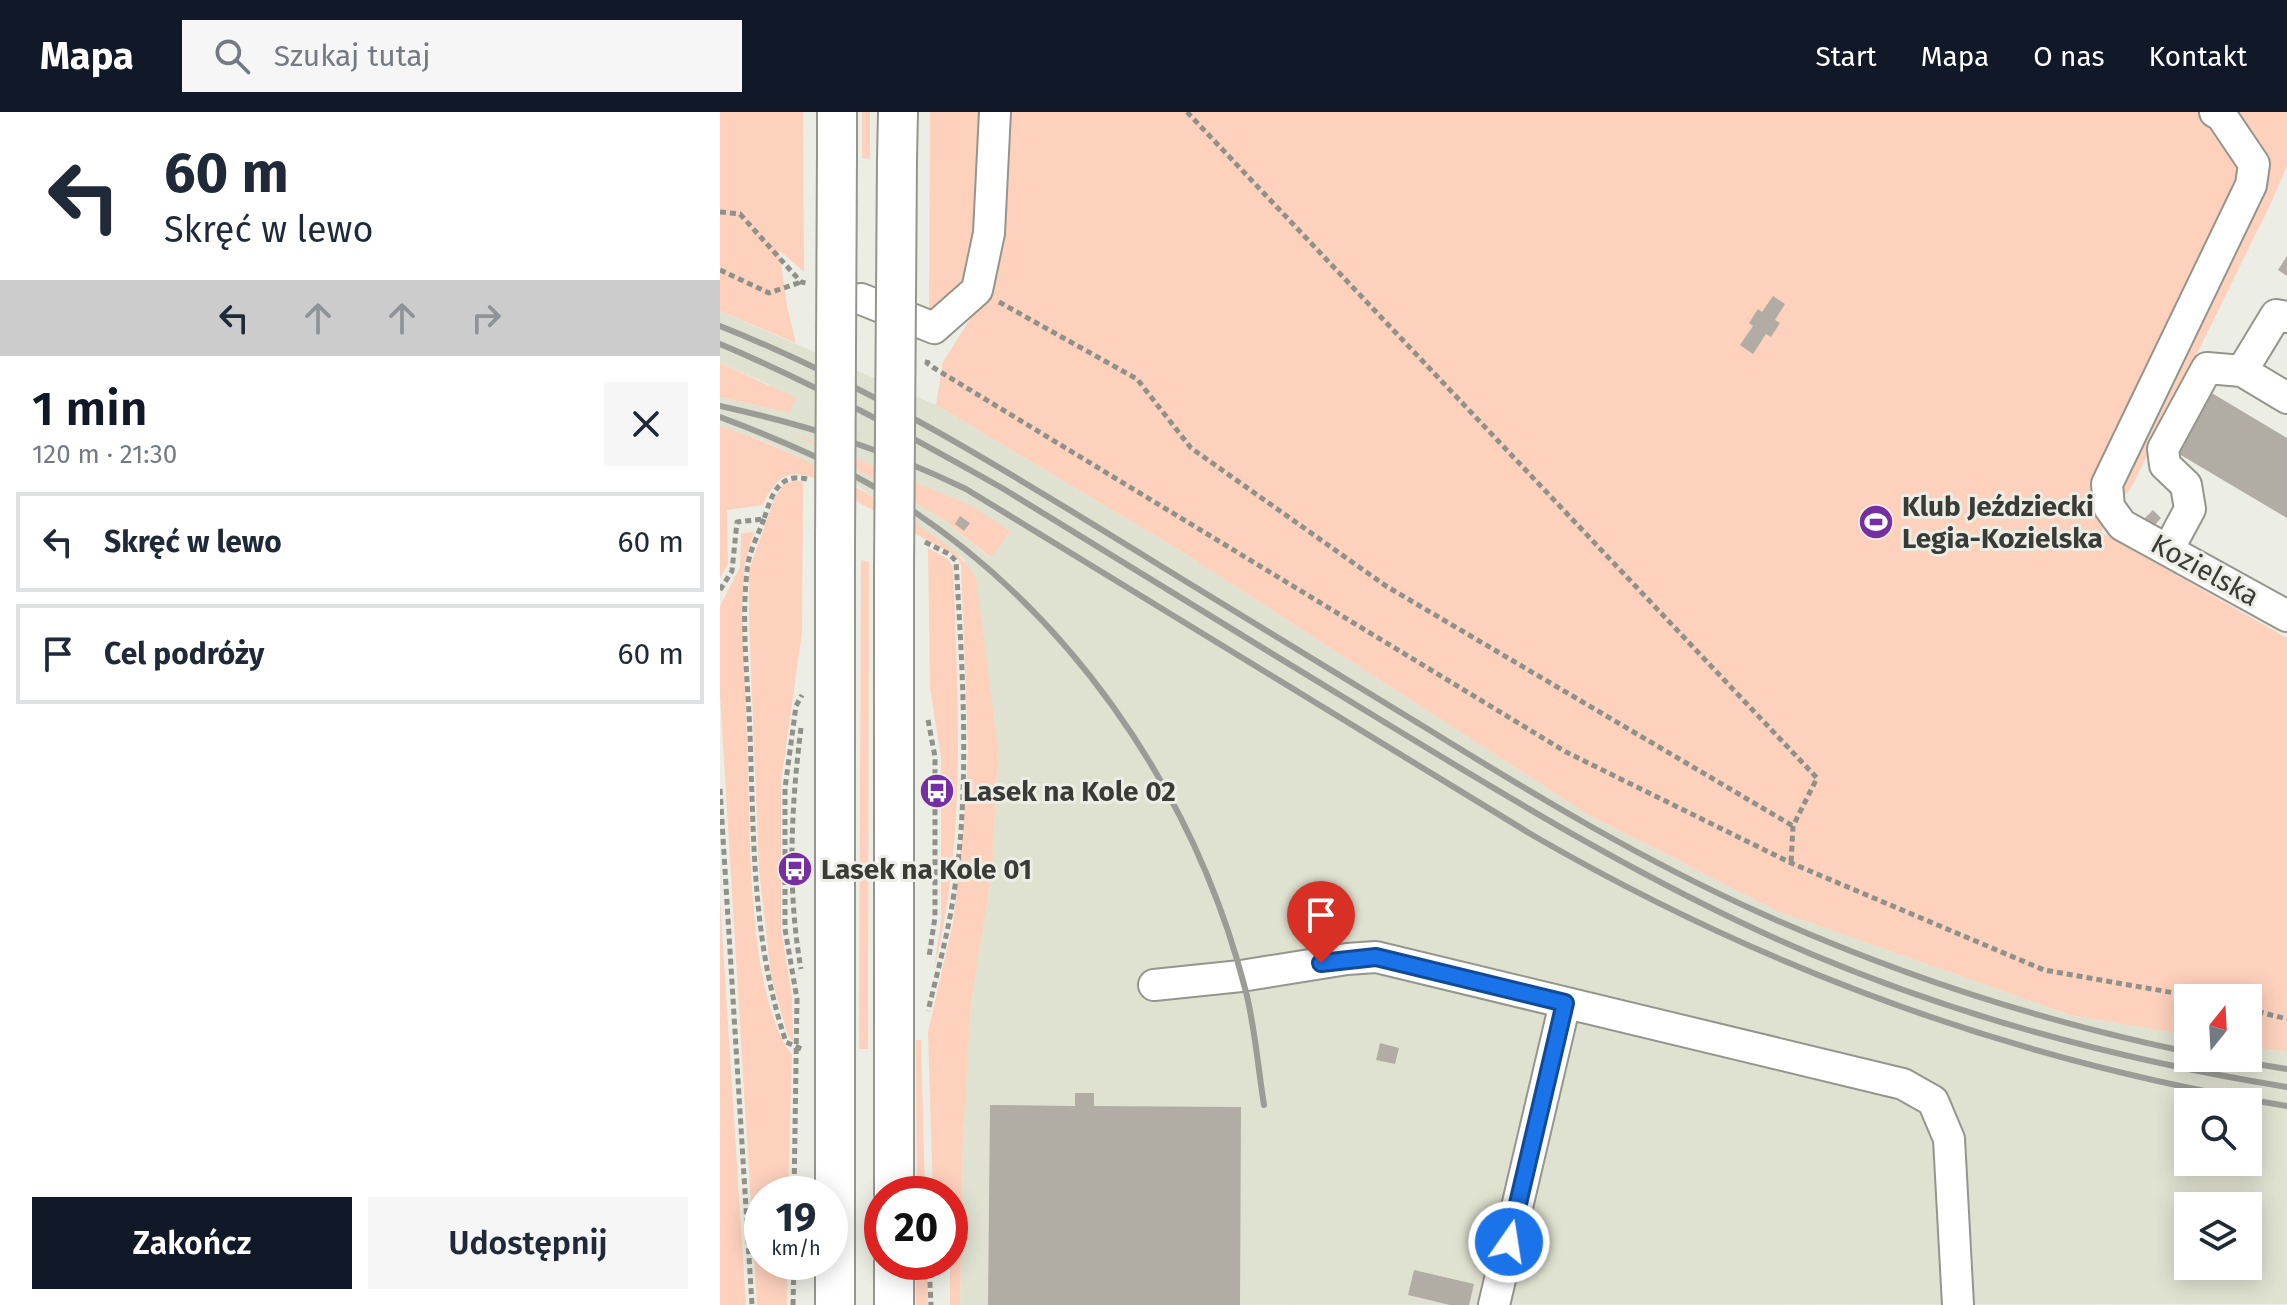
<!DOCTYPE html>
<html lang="pl">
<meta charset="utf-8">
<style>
body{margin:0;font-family:"Fira Sans",sans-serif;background:#f6f6f7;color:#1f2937;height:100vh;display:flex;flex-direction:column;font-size:30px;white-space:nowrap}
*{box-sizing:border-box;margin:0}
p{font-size:26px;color:#747a83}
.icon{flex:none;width:44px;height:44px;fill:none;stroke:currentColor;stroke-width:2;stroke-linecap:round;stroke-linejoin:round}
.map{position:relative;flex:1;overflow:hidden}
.details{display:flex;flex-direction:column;background:#fff;width:720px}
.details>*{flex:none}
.guide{background:#fff;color:#1f2937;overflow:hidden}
.needle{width:52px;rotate:18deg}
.buttons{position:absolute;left:1454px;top:872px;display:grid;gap:16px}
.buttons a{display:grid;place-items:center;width:88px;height:88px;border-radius:0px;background:#fff;box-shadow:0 4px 20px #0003;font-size:40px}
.speed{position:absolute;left:24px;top:1064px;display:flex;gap:16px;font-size:40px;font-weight:700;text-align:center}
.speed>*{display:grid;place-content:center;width:104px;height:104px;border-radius:50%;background:#fff;box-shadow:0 4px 20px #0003;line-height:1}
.speed small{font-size:20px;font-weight:400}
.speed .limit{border:12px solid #d22;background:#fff;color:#111}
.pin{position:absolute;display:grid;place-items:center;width:68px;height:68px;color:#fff;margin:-82px -34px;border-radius:50% 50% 50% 0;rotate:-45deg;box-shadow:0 0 8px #0007}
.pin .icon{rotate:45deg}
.me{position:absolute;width:88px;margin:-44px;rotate:13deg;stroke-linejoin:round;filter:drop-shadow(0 0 6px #0008)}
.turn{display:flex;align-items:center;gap:28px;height:168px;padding:0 32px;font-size:36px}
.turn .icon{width:104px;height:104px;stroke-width:2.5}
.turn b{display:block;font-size:56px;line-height:68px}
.lanes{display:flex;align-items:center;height:76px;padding:0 32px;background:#0003;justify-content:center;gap:40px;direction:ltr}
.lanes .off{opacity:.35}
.round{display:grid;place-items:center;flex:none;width:84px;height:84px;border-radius:0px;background:#f6f6f7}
.summary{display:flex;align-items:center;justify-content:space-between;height:136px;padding:0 32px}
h1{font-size:48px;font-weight:600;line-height:60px;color:#111827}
.primary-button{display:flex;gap:16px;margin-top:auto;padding:16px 32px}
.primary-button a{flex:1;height:92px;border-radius:0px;background:#111827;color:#fff;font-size:32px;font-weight:600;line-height:92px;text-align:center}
.primary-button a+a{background:#f6f6f7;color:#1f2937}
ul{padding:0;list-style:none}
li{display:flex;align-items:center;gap:24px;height:100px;margin:0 16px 12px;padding:0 16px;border:4px solid #e0e1e3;border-radius:0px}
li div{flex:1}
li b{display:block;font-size:30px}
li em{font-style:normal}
header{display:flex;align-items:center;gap:48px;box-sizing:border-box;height:112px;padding:0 40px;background:#111827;color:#fff}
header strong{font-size:38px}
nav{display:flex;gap:44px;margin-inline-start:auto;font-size:28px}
.search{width:560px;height:72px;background:#f6f6f7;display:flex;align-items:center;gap:20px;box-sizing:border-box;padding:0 28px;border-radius:0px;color:#747a83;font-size:30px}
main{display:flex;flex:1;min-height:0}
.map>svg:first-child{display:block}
.built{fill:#e0e2d1;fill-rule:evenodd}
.green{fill:#fdd1bc}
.building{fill:#b1ada5}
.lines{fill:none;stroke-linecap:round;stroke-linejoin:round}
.minor-casing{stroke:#94958d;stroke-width:34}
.major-casing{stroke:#94958d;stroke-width:42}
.path{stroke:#90918a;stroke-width:5;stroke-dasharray:6 4;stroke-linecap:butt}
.minor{stroke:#fff;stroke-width:30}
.major{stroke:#fff;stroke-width:38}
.rail{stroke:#9b9c96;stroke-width:6}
.major-bridge-casing{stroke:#94958d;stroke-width:42;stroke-linecap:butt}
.major-bridge{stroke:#fff;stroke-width:38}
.route-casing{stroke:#114b97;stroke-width:20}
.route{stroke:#1a73e8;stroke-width:14}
.labels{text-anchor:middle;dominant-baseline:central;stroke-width:6;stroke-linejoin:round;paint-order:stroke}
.poi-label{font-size:28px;font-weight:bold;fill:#3a3b37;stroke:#ecede4;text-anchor:start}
.street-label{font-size:28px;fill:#3a3b37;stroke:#ecede4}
</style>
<header>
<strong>Mapa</strong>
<div class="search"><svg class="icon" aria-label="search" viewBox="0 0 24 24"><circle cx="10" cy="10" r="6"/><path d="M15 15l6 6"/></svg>Szukaj tutaj</div>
<nav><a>Start</a><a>Mapa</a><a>O nas</a><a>Kontakt</a></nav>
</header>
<main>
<section class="details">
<div class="guide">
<div class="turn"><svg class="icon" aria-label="left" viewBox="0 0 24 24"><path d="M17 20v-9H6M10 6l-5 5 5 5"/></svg><div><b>60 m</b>Skręć w lewo</div></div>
<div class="lanes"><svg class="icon" aria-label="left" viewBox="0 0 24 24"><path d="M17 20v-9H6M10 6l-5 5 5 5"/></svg><svg class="icon off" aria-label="ahead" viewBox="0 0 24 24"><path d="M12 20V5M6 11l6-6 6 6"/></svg><svg class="icon off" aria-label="ahead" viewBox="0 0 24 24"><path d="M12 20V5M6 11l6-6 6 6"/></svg><svg class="icon off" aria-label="right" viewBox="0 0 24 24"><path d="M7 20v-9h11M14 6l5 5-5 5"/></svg></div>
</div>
<div class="summary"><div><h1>1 min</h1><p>120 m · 21:30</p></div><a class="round"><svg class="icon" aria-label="close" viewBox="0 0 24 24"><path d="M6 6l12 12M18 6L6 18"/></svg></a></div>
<ul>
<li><svg class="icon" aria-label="left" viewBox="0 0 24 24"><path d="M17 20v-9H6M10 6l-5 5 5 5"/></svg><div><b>Skręć w lewo</b></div><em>60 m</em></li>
<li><svg class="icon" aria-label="arrive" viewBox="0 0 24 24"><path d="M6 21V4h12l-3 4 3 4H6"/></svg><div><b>Cel podróży</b></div><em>60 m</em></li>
</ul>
<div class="primary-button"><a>Zakończ</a><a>Udostępnij</a></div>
</section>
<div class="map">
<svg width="1567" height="1193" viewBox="0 0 1567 1193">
<rect width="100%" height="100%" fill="#ecede4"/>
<path class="built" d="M 0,199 L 216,293 L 459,438 L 867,702 L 1057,799 L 1350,903 L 1468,923 L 1468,946 L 1528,946 L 1528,934 L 1567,940 L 1567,1192 L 240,1193 L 243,1025 L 251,891 L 272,760 L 278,637 L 244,447 L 138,374 L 51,332 L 0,314 L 0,285 L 69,301 L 48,272 L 0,251 ZM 80,325 L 290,419 L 270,446 L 220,405 ZM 1468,990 L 1528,990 L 1528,1050 L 1468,1050 ZM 1468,1094 L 1528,1094 L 1528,1154 L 1468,1154 Z"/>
<path class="green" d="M 0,0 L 83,0 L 84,160 L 59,138 L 67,194 L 76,231 L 0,199 Z
M 142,0 L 150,0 L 150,47 L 142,46 Z
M 210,0 L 270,0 L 256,162 L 209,208 Z
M 288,0 L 1567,0 L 1567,54 L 1550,93 L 1411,376 L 1392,399 L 1381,420 L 1567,526 L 1567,940 L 1528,934 L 1528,886 L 1468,886 L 1468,923 L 1350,903 L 1057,799 L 867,702 L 459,438 L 216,293 L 223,250 L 278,163 Z
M 0,251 L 76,286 L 69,301 L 0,285 Z
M 0,314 C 67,336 128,368 187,406 C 213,423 240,439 256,466 L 278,637 L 272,760 L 251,891 L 243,1025 L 240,1193 L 230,1193 L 230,1082 L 213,1082 L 208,920 L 233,811 L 246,688 L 248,636 L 241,453 L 237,446 L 229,440 L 96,367 C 67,355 55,366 43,393 L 7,398 L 8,452 L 0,466 Z
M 72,321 L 248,392 L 290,419 L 271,446 L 220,405 Z
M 75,368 L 83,370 L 82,520 L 61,670 L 61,817 L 72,884 L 73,929 L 68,924 L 51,864 L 39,757 L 29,510 L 29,458 L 55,385 L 63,373 Z
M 34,420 L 24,455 L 22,498 C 24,549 26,600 28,651 C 30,725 28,885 72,943 L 68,1082 L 42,1082 L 42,1150 L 68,1150 L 67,1193 L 37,1193 L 0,582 L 0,494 L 20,455 L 21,421 Z
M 208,436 L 228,447 L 233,455 C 238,590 247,725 214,858 L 221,808 L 221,645 L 210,576 Z
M 141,448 L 149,450 L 148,937 L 139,937 Z
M 0,788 L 26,1193 L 0,1193 Z
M 196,928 L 201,928 L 205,1082 L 197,1082 Z
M 196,1150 L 207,1150 L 208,1193 L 196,1193 Z"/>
<path class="building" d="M 1567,144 L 1567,164 L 1558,158 Z
M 1053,184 L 1065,192 L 1055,208 L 1060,211 L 1051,225 L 1046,222 L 1033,242 L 1020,233 L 1033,214 L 1029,211 L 1038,197 L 1042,200 Z
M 1490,280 L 1567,326 L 1567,406 L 1454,339 Z
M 1433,398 L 1441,406 L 1433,415 L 1425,406 Z
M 240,404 L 250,411 L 244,419 L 235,412 Z
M 660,931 L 679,936 L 675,952 L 656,948 Z
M 355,981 L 374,981 L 374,994 L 521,995 L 520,1193 L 268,1193 L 270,993 L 355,994 Z
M 694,1158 L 754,1172 L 749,1193 L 730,1193 L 688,1183 Z"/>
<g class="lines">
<g class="minor-casing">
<path id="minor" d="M 1495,0 L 1501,3 L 1534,52 L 1531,73 L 1387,372 L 1389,395 L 1402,413 L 1567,504
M 141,187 L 214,216 L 257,178 L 269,121 L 275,0
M 1567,205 L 1556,203 L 1522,259 L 1567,286
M 1448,438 L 1470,397 L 1466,373 L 1445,353 L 1443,337 L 1487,256 L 1522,259
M 434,873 L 521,864 L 627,847 L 656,845 L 1183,972 L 1213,989 L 1229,1027 L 1238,1193
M 774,1193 L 845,891"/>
</g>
<g class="major-casing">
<path id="major" d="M 117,42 L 117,0
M 177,47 L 178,0
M 174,458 L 174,1082
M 174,1150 L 174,1193
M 115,1193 L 115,432"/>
</g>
<path class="path" d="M 467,0 L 1097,666 L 1073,714 L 1071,751
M 0,100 L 20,102 L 81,170 L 86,171
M 0,158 L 49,181 L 81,170
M 279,190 L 417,267 L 471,336 L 666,474 L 1073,714
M 208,248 L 207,251 L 214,256 L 846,640 L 1071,751 L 1324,858 L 1483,886
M 44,407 C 38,423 28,442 27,459 C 21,513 28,569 30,623 C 34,728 32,829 66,930 L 84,938
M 205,430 L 229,442 L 236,449 C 243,568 252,692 229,810 C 223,840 215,870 208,899
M 0,478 L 12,459 L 17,410 L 44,407 C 51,385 58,360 87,367
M 208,608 L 215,645 L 215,805 L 209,845
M 81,616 C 71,695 67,779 81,857
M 0,677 L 32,1193
M 1528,897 L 1567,907
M 74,1082 L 77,887 L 65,817 L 65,676 L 76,594 L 82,583
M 209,1150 L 211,1193
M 73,1193 L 74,1150"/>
<use href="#minor" class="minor"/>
<use href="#major" class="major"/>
<path class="rail" d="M 0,214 C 161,278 309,373 457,464 C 541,515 626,567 711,619 C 816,684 923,748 1036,799 C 1175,862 1319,909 1468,940
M 0,232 C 97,273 190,324 282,376 C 406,452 531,529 656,605 C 797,691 938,777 1091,842 C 1243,906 1404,949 1567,975
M 0,294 C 90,314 163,337 246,377 L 814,724 C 1048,859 1301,951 1567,994
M 0,305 C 56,326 113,350 165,381 C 345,491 474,676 526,880 C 535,916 538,956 544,993
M 1499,946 L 1567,957"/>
<g class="major-bridge-casing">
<path id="major-bridge" d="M 115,432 L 117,42
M 174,458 L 177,47"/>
</g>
<use href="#major-bridge" class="major-bridge"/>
</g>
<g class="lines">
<g class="route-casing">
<path id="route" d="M 601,851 L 656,845 L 845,891 L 789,1130"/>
</g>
<use href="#route" class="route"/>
</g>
<defs>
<g id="stadium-disc" transform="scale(1.8)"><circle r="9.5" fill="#762fa3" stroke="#ecede4"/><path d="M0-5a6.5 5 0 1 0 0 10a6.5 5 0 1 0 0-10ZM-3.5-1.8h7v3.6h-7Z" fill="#fff"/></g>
<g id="bus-disc" transform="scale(1.8)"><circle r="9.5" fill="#762fa3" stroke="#ecede4"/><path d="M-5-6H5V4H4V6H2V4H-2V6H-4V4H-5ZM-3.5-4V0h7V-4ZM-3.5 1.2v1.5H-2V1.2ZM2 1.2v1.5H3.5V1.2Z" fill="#fff"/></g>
</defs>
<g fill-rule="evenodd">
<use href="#stadium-disc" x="1156" y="410"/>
<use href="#bus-disc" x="217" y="679"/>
<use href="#bus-disc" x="75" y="757"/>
</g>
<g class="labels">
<g class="poi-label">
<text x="1182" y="394">Klub Jeździecki<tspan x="1182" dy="32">Legia-Kozielska</tspan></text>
<text x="243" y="679">Lasek na Kole 02</text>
<text x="101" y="757">Lasek na Kole 01</text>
</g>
<g class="street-label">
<text transform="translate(1485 458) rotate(29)">Kozielska</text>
</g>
</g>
</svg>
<div class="buttons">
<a><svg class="needle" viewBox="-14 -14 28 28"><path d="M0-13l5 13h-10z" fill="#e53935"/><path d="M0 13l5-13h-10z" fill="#747a83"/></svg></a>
<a><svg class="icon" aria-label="search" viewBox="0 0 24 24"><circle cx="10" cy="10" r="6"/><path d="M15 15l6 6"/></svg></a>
<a><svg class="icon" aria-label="layers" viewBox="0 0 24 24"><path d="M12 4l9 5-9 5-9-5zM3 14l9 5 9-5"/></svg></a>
</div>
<div class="speed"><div>19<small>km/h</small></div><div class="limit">20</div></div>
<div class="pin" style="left:601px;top:851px;background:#d93025"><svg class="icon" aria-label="arrive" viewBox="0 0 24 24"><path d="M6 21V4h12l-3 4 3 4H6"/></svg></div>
<svg class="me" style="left:789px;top:1130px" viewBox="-20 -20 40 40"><circle r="17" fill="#1a73e8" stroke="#fff" stroke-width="3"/><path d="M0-11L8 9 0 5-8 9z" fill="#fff"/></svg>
</div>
</main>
